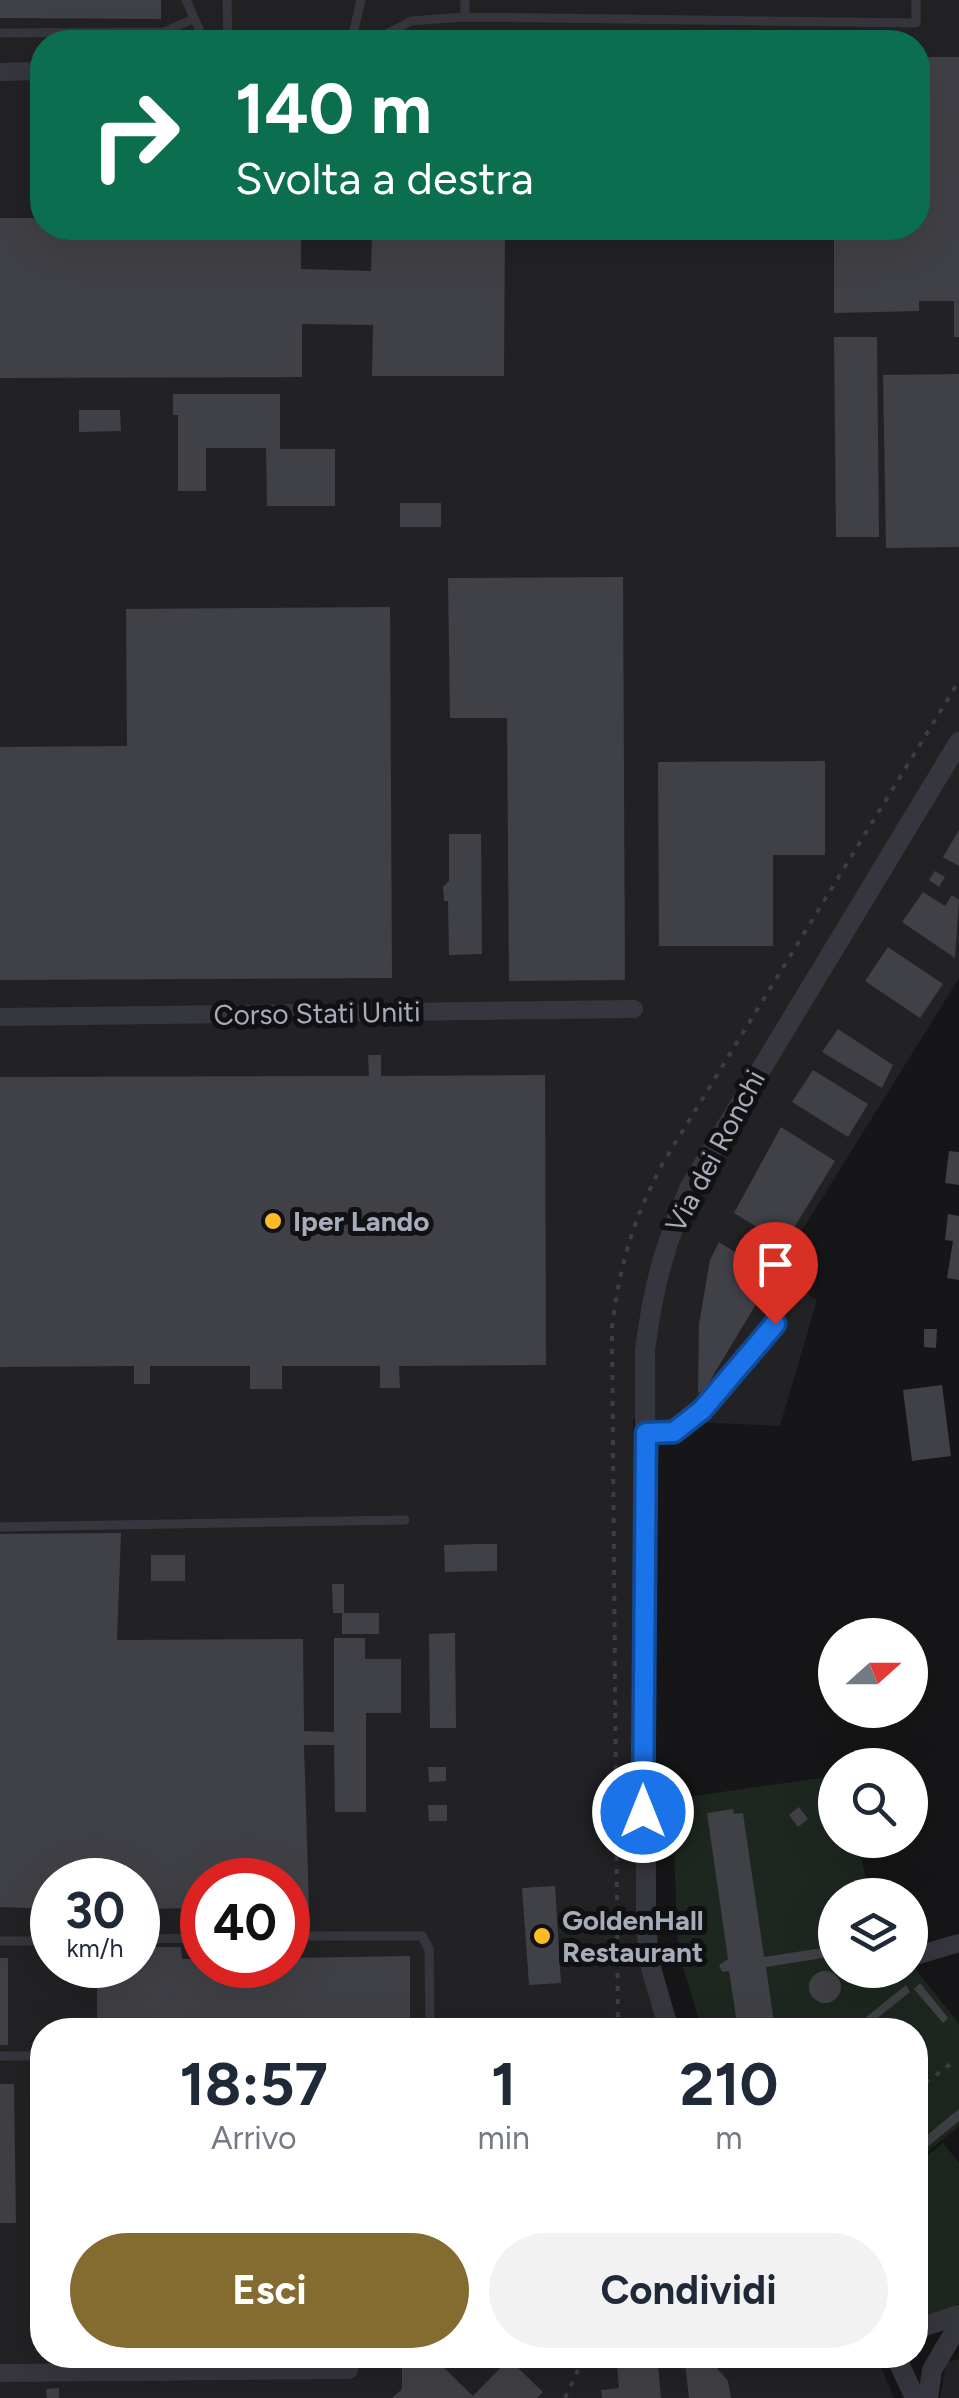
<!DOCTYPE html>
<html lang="it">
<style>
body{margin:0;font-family:Figtree,sans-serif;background:#f2f2f3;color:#1f2937;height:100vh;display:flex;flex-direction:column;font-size:38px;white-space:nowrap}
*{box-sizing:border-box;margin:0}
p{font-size:32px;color:#747a83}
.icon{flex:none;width:55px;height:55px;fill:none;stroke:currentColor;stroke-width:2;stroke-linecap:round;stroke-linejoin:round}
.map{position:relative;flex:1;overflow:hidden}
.panel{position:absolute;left:30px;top:2018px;width:898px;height:350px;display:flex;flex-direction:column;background:#fff;border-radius:40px;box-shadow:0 10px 40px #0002}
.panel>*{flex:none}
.guide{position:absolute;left:30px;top:30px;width:900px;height:210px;border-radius:40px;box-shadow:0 10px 40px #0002;background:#0b6e4f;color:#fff;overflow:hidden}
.needle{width:65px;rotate:69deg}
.tools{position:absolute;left:818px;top:1618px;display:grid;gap:20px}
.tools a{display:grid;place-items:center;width:110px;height:110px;border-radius:50%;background:#fff;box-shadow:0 10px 40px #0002;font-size:50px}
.speed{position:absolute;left:30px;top:1858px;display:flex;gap:20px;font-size:50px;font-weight:700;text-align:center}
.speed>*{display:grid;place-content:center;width:130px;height:130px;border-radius:50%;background:#fff;box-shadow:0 10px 40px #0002;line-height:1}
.speed small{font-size:25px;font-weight:400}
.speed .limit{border:15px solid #d22;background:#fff;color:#111}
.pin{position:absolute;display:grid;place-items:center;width:85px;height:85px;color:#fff;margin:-102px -42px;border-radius:50% 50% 50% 0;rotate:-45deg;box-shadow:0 0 10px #0007}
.pin .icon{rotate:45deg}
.me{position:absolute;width:110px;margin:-55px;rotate:0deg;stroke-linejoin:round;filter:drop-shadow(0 0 8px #0008)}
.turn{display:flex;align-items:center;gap:35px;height:210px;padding:0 40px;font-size:45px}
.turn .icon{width:130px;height:130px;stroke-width:2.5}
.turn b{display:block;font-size:70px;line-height:85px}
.eta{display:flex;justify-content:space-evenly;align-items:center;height:170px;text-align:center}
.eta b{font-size:60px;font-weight:700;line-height:70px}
.button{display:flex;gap:20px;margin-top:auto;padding:20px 40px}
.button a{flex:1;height:115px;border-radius:60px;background:#846b30;color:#fff;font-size:40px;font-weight:700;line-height:115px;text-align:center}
.button a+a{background:#f2f2f3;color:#1f2937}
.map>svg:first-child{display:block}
.built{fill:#222225;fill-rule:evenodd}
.green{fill:#1d271f}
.building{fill:#404146}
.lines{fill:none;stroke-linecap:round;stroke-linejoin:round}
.path{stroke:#3c3e45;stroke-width:4;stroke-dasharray:5 8;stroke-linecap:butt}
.service{stroke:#36373e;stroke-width:9}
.minor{stroke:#36373e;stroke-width:18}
.tertiary{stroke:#36373e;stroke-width:20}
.route-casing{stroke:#114b97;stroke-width:25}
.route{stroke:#1a73e8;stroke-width:18}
.poi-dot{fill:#ffbc27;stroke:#111113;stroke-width:4}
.labels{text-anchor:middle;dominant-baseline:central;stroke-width:10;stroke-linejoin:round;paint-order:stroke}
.street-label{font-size:28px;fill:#a6acba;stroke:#111113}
.poi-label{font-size:28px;font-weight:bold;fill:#a6acba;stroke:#111113;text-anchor:start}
</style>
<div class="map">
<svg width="959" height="2398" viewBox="0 0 959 2398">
<rect width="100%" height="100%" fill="#161618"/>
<path class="built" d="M 0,0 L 959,0 L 959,978 L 775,1274 L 817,1300 L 780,1426 L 633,1419 L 640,1960 L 659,2030 L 42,2030 L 42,2355 L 876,2355 L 894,2398 L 0,2398 ZM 42,42 L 918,42 L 918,228 L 42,228 ZM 52,1880 L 138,1880 L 138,1965 L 52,1965 ZM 202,1880 L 288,1880 L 288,1965 L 202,1965 Z
M 959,2359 L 959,2398 L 940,2398 L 946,2362 Z"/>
<path class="green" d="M 835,1776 L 835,1840 L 858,1840 L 869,1895 L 835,1895 L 835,1970 L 910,1970 L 910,1962 L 959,2024 L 959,2126 L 915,2162 L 915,2030 L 702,2030 L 678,1950 L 672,1799 Z
M 943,2143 L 959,2163 L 959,2303 L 939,2320 L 923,2319 L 915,2312 L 915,2166 Z"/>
<path class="building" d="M 0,0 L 161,0 L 161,19 L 0,18 Z
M 918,57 L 959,57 L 959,337 L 954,337 L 954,301 L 919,301 L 919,311 L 834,313 L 834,228 L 918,228 Z
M 0,218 L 42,218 L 42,228 L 301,228 L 301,269 L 371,271 L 372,228 L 505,228 L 504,376 L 372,376 L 373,325 L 302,324 L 302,377 L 0,378 Z
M 834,337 L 877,337 L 879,537 L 836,537 Z
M 959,374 L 959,547 L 886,548 L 883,375 Z
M 173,394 L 280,394 L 280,449 L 335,449 L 335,506 L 267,506 L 266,448 L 206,448 L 206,491 L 178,491 L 178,415 L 173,415 Z
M 79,410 L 120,410 L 121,431 L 79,432 Z
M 400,503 L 441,503 L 441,527 L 400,527 Z
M 623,577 L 625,980 L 509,981 L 507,718 L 450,718 L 448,578 Z
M 390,607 L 392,978 L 0,980 L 0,747 L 127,746 L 126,609 Z
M 825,761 L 825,855 L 773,855 L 773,946 L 659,946 L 658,762 Z
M 959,830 L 959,866 L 943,857 Z
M 449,834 L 481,834 L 482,954 L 449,955 L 448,901 L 444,901 L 443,887 L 449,881 Z
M 935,871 L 945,877 L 939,887 L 929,880 Z
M 923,892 L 945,906 L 952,895 L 959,900 L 955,958 L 902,922 Z
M 888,947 L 943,984 L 920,1018 L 865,981 Z
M 838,1029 L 893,1065 L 882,1088 L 822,1052 Z
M 368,1055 L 381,1055 L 381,1076 L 545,1075 L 546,1365 L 399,1366 L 400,1388 L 380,1388 L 380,1366 L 282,1366 L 282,1389 L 250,1389 L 250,1366 L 150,1366 L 150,1384 L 134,1384 L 134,1366 L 0,1367 L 0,1077 L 369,1076 Z
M 813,1070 L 868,1104 L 848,1137 L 792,1102 Z
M 781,1127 L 835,1161 L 784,1244 L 734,1213 Z
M 949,1151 L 959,1152 L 959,1185 L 945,1183 Z
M 948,1214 L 959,1216 L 959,1280 L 947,1278 L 953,1241 L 945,1240 Z
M 719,1242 L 773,1276 L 702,1394 L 698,1392 L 699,1324 L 710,1260 Z
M 924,1329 L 937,1329 L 936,1348 L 924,1347 Z
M 942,1385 L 951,1456 L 912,1461 L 903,1390 Z
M 121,1533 L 117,1640 L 303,1639 L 304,1731 L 334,1732 L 334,1638 L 365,1638 L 365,1659 L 401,1659 L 401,1713 L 366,1713 L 366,1812 L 335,1812 L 334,1745 L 304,1745 L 309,1908 L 288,1908 L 288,1880 L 202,1880 L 202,1908 L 138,1909 L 138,1880 L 52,1880 L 52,1909 L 0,1907 L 0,1534 Z
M 475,1544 L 497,1544 L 497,1571 L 445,1572 L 444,1545 Z
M 151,1555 L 185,1555 L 185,1581 L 151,1581 Z
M 332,1584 L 344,1584 L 344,1613 L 379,1613 L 379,1634 L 342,1634 L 342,1613 L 333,1613 Z
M 455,1633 L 456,1728 L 430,1728 L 429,1634 Z
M 428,1767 L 446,1767 L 446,1781 L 429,1782 Z
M 428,1805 L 447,1805 L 447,1821 L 429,1821 Z
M 799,1807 L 808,1819 L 798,1827 L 789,1815 Z
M 733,1809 L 734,1814 L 743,1813 L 764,1957 L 835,1946 L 835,1956 L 766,1967 L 775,2030 L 738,2030 L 729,1971 L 722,1972 L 719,1965 L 728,1959 L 707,1813 Z
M 555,1886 L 561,1983 L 529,1985 L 522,1888 Z
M 138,1947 L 181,1947 L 182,1959 L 202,1959 L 202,1965 L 288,1965 L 288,1958 L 410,1956 L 410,2030 L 97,2030 L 97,1965 L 138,1965 Z
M 0,1958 L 8,1958 L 8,2045 L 0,2045 Z
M809 1987a16 16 0 1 1 32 0a16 16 0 1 1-32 0Z
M 920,1983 L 948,2018 L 943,2023 L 914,1989 Z
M 906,1985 L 910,1992 L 870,2024 L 865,2018 Z
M 0,2084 L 14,2084 L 16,2223 L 0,2223 Z
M 959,2109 L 959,2121 L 915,2157 L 915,2145 Z
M 402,2355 L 431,2355 L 473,2396 L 509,2359 L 543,2392 L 537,2398 L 392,2398 L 402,2389 Z
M 627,2355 L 657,2355 L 661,2398 L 602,2398 L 601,2390 L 619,2388 L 617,2365 L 628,2364 Z
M 684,2355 L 706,2355 L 728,2381 L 731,2398 L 689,2398 Z
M 59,2388 L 59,2398 L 47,2398 L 46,2389 Z"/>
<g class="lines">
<path class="path" d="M 618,2030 L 612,1327 C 620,1263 633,1220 663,1163 L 959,681
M 915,2091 L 953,2062
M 915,2119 L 921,2127
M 565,2398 L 585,2355"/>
<path class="service" d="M 186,0 L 205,42
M 227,0 L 228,42
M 465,0 L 465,17
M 0,33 L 164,32 L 193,19
M 351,42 L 361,0
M 372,42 L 411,21 L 465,17 L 916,23 L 916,0
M 646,1433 L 674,1432 L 702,1410 L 775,1324
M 0,1527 L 405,1520
M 288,1936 L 422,1936 L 429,1949 L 430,2030
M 138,1939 L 202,1938
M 0,1941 L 52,1941
M 0,2056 L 42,2056"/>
<path class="minor" d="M 0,72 L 42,71
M 0,1017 L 634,1009
M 918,1955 L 959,1943
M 168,2372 L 187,2355
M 0,2373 L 349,2370 L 348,2355"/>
<path class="tertiary" d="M 669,2030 L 649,1961 L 646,1919 L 645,1351 C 652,1292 665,1241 690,1187 L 959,742
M 915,2329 L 959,2315
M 895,2355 L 915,2398
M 928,2398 L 932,2370 L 959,2324"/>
</g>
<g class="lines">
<g class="route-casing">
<path id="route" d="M 643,1812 L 646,1433 L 674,1432 L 702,1410 L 775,1324"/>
</g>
<use href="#route" class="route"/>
</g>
<g class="poi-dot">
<circle cx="273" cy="1221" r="10"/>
<circle cx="542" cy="1936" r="10"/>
</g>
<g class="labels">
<g class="street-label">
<text transform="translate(317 1013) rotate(-1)">Corso Stati Uniti</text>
<text transform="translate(715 1151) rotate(-62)">Via dei Ronchi</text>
</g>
<g class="poi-label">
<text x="293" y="1221">Iper Lando</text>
<text x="562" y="1920">GoldenHall<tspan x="562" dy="32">Restaurant</tspan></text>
</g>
</g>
</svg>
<div class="tools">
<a><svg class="needle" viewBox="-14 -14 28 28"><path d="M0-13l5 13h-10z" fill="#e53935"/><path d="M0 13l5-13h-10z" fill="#747a83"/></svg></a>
<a><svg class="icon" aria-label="search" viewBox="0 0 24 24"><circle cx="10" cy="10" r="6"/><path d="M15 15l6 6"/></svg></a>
<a><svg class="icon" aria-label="layers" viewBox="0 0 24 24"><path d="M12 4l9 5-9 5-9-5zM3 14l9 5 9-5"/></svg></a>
</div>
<div class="speed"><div>30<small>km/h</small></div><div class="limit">40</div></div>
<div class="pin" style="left:775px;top:1324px;background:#d93025"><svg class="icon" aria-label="arrive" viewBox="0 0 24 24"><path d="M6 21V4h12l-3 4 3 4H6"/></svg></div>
<svg class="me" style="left:643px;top:1812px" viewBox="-20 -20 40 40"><circle r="17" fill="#1a73e8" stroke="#fff" stroke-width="3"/><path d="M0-11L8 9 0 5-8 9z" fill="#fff"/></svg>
<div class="guide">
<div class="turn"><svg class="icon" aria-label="right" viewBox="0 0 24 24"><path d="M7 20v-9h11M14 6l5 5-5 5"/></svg><div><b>140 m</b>Svolta a destra</div></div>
</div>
<section class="panel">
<div class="eta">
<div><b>18:57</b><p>Arrivo</p></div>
<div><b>1</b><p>min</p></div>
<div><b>210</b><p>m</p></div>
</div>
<div class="button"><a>Esci</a><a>Condividi</a></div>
</section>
</div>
